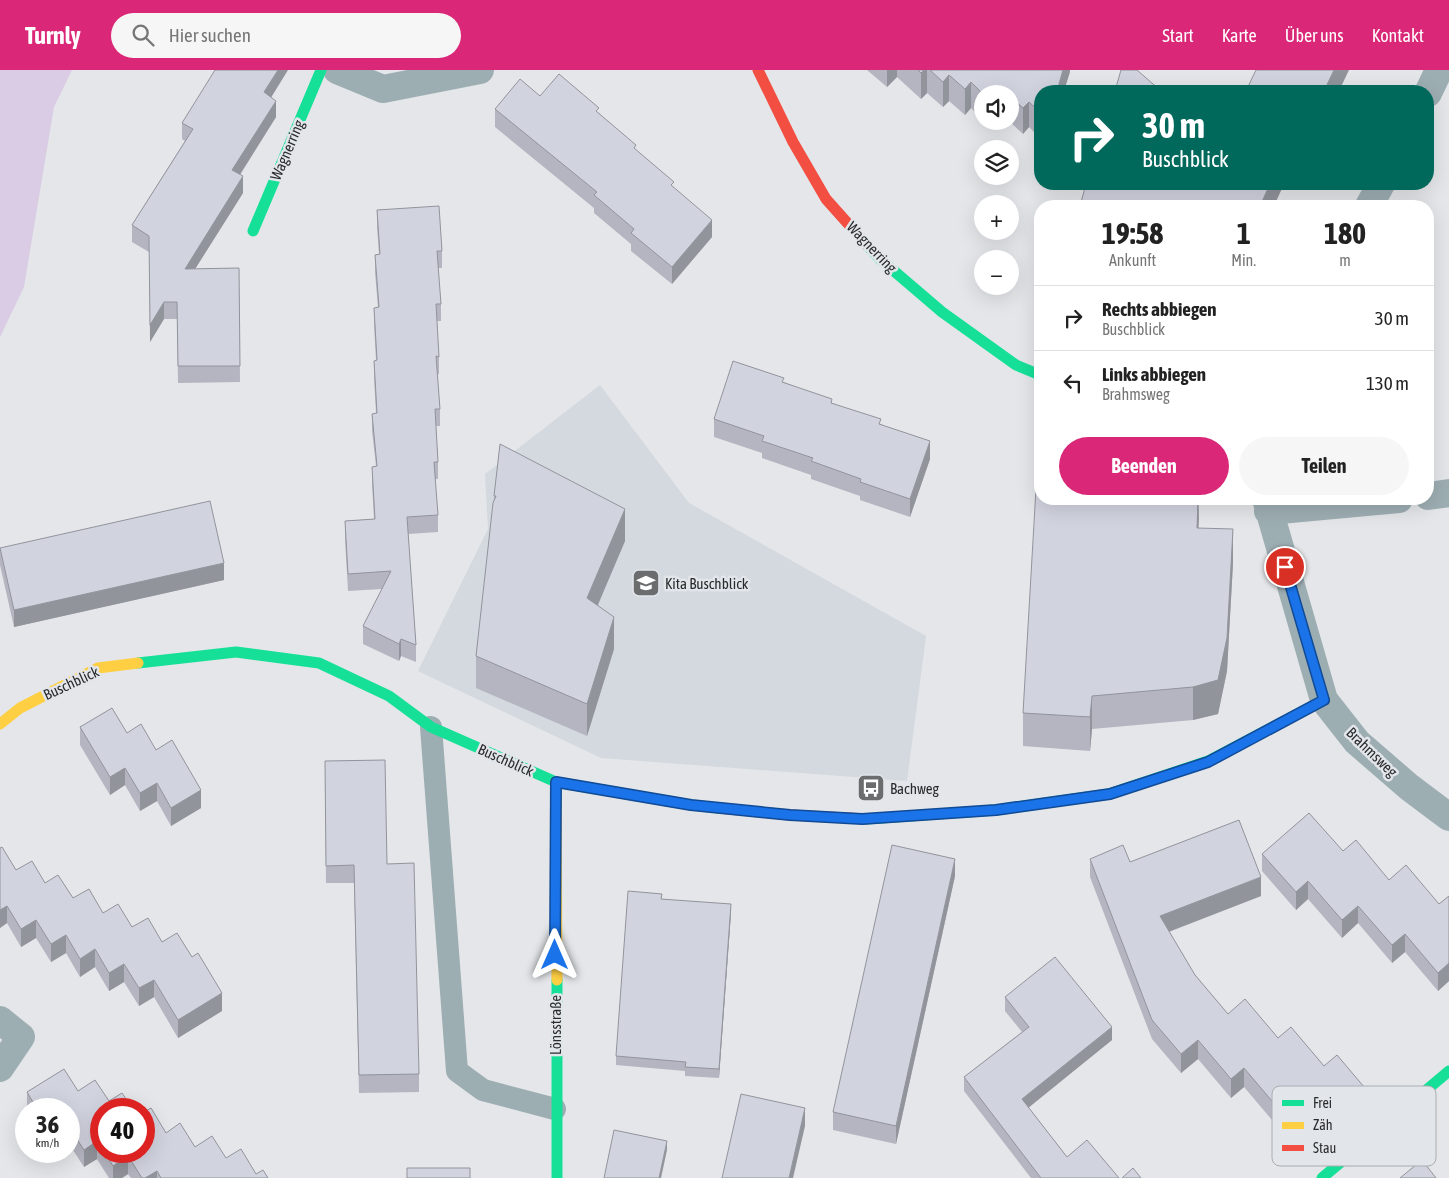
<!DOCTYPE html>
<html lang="de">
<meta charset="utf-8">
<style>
body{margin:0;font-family:"Asap Condensed",sans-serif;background:#f6f6f6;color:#222;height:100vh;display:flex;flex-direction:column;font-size:19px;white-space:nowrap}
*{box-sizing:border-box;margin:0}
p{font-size:16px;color:#767676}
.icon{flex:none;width:28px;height:28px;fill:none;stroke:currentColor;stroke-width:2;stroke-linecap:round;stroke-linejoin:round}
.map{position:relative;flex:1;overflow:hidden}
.details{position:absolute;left:1034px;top:130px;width:400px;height:305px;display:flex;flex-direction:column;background:#fff;border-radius:20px;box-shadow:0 5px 20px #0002}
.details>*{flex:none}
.banner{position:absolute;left:1034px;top:15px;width:400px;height:105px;border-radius:20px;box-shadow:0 5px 20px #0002;background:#00695c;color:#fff;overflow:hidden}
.controls{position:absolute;left:974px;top:15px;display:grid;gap:10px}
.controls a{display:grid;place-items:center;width:45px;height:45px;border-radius:50%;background:#fff;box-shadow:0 5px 20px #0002;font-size:25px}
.speed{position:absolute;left:15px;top:1028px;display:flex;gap:10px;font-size:25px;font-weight:700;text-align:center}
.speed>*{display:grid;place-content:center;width:65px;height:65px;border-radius:50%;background:#fff;box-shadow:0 5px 20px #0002;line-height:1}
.speed small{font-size:12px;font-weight:400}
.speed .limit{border:8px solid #d22;background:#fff;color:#111}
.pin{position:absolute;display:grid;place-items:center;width:42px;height:42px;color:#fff;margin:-21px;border:2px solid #fff;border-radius:50%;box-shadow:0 1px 5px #0007}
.me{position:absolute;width:55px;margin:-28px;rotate:0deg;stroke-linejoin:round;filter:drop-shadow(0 0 4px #0008)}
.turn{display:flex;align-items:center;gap:18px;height:105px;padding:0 25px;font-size:22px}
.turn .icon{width:65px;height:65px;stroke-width:2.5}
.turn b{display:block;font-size:35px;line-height:42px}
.eta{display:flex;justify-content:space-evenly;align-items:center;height:85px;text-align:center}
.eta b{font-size:30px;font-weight:700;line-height:35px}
.button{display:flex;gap:10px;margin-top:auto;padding:10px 25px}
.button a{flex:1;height:58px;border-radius:30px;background:#db2777;color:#fff;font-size:20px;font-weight:700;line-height:58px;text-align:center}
.button a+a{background:#f6f6f6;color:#222}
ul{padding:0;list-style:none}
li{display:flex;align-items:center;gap:15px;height:65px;padding:0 25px;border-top:1px solid #e0e0e0}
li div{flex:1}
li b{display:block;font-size:19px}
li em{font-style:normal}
header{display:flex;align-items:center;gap:30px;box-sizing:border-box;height:70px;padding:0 25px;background:#db2777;color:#fff}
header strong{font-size:24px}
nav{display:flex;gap:28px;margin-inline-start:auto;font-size:18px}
.search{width:350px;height:45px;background:#f6f6f6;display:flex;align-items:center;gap:12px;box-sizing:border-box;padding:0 18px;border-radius:28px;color:#767676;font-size:19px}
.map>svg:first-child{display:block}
.built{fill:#d3d9df}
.green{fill:#dacce5}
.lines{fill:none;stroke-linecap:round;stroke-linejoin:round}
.lane{stroke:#9daeb3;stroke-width:22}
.street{stroke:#9daeb3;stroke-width:28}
.fast{stroke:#16e098;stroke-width:11}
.slow{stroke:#ffcf43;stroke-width:11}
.jam{stroke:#f24e42;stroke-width:11}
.wall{fill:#b4b5c0}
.shaded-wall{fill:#92949c}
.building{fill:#d1d3df;stroke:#92949c}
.route-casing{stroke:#114b97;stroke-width:12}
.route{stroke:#1a73e8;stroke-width:9}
.labels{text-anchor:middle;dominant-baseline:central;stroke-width:5;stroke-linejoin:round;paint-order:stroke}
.street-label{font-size:15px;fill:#292b2c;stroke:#e2e6eb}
.poi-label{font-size:15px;fill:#292b2c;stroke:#e2e6eb;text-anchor:start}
.key{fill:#e2e6eb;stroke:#aaaeb2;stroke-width:1}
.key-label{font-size:14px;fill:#292b2c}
</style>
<header>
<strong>Turnly</strong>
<div class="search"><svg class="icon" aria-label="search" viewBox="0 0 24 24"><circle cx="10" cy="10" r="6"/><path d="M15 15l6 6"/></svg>Hier suchen</div>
<nav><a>Start</a><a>Karte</a><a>Über uns</a><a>Kontakt</a></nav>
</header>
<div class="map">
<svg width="1449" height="1108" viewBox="0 0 1449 1108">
<rect width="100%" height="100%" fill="#e4e6e9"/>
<path class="built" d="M 600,315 L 689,433 L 926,566 L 907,711 L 601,688 L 418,601 L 488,459 L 485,404 Z"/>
<path class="green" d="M 0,0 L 72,0 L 54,37 L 24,217 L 0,267 Z"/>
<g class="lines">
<path class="lane" d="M 431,657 L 457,1001 L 483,1020 L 555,1039"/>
<path class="street" d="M 337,0 L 383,19 L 480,0
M 1428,23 L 1439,0
M 1369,136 L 1381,114
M 1428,426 L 1449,423
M 1266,429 L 1324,630 L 1357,672 L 1409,717 L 1449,747
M 1268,441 L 1399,429
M 0,950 L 21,967 L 0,998"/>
<path class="fast" d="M 253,161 L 321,0
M 867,175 L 880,189 L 942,242 L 1016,295 L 1040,305
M 138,593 L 236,582 L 319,593 L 389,626 L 431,657 L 556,712 L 691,735 L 719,738
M 866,749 L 996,740 L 1109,724 L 1208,691 L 1324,630
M 557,910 L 557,1108
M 1322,1108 L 1449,1001"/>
<path class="slow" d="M 0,654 L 20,638 L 98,598 L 138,593
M 556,712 L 557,910"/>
<path class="jam" d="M 758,0 L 793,72 L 826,129 L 867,175
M 719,738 L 790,745 L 866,749"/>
</g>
<path class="wall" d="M 867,0 L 1070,0 L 1070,2 L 1040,21 L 1040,68 L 1029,57 L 1023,64 L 1009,51 L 1010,24 L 982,24 L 982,49 L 971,38 L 965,45 L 949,31 L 943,37 L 927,23 L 921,29 L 897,7 L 887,17 Z
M 540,26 L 599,43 L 674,118 L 712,167 L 672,214 L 631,181 L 631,174 L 594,143 L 594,138 L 495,57 L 495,39 Z
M 271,27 L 276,47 L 240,105 L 243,123 L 195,199 L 239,198 L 240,312 L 178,313 L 177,249 L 164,249 L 150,272 L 149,182 L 132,172 L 132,155 L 185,71 L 182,69 L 182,53 Z
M 377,140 L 442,181 L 442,198 L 438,198 L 441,234 L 441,251 L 437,251 L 439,287 L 439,304 L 437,304 L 440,339 L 440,356 L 436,356 L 438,392 L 438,409 L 435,409 L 438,445 L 438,462 L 408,464 L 416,575 L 416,592 L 401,586 L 399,591 L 363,574 L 363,556 L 382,519 L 348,521 L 345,469 L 345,451 L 374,449 L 372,414 L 372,397 L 376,396 L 372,361 L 372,344 L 376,343 L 374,308 L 374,291 L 376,290 L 374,255 L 374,238 L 378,238 L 375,202 L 375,185 L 379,184 L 377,157 Z
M 784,312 L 881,354 L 930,389 L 910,447 L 860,430 L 860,426 L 811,409 L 811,405 L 762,388 L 762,383 L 714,367 L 714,349 Z
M 500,374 L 625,471 L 598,535 L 614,579 L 587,666 L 476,618 L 476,586 Z
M 1199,429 L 1198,458 L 1233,493 L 1227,601 L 1218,644 L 1193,650 L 1092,659 L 1090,681 L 1023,676 L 1023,643 Z
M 0,478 L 224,510 L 14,557 L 0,495 Z
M 80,657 L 127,663 L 156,680 L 201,738 L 171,756 L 157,731 L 140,741 L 125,715 L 110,725 L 80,675 Z
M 325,708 L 387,794 L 419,1004 L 419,1022 L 359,1023 L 354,813 L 326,813 Z
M 1343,781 L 1389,810 L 1439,834 L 1449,826 L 1449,911 L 1438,921 L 1405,882 L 1392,893 L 1358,853 L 1342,868 L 1308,829 L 1296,840 L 1262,801 L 1262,784 Z
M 1090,789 L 1130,792 L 1261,826 L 1169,862 L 1195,905 L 1228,944 L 1278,968 L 1324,996 L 1370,1043 L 1324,1084 L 1290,1045 L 1277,1056 L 1244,1017 L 1231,1028 L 1198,989 L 1181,1003 L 1152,969 L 1090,807 Z
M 16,800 L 45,813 L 73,828 L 162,872 L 222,941 L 178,968 L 154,927 L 139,936 L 124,912 L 109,921 L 95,897 L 80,907 L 66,883 L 51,892 L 36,868 L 21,877 L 7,853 L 0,858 Z
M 955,806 L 896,1074 L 833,1060 L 833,1042 Z
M 662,829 L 731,843 L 719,1008 L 685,1006 L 685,1001 L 616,995 L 616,986 Z
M 1005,927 L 1112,970 L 1028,1037 L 1067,1087 L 1119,1108 L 1031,1108 L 964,1021 L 964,1007 L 1022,962 L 1005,941 Z
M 78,1021 L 101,1039 L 101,1081 L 144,1081 L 166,1063 L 195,1077 L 226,1088 L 256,1104 L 268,1108 L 131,1108 L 128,1104 L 122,1108 L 109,1108 L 97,1089 L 84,1097 L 69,1074 L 69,1039 L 27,1039 L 27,1022 Z"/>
<path class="shaded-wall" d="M 278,0 L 288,0 L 264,39 L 264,22 Z
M 887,0 L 897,0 L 897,7 L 887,17 Z
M 924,0 L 927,0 L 927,23 L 921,29 L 921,3 Z
M 1063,0 L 1070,0 L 1070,2 L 1064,21 L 1057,21 Z
M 1334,0 L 1349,0 L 1339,21 L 1324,21 Z
M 949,5 L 949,31 L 943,37 L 943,12 Z
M 971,12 L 971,38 L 965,45 L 965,19 Z
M 998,15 L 998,24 L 990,24 Z
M 276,31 L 276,47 L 232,117 L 232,100 Z
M 1029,32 L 1029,57 L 1023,64 L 1023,38 Z
M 243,106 L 243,123 L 185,215 L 185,199 Z
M 1270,114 L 1284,114 L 1274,136 L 1260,136 Z
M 712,150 L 712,167 L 672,214 L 672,197 Z
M 164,232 L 164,249 L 150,272 L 150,255 Z
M 930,371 L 930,389 L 910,447 L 910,429 Z
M 1198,429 L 1199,448 L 1197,491 L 1197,458 Z
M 625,439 L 625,471 L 587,560 L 587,528 Z
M 1233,459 L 1233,493 L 1227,601 L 1218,644 L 1193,650 L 1193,617 Z
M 224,493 L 224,510 L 14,557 L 14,540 Z
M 614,547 L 614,579 L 587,666 L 587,634 Z
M 401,569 L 401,586 L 399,591 L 399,574 Z
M 1092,626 L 1092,659 L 1090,681 L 1090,647 Z
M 125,698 L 125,715 L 110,725 L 110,707 Z
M 157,713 L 157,731 L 140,741 L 140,723 Z
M 201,720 L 201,738 L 171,756 L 171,738 Z
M 955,789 L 955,806 L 896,1074 L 896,1056 Z
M 1261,807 L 1261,826 L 1160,865 L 1160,846 Z
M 1308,811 L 1308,829 L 1296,840 L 1296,822 Z
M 731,834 L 731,843 L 719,1008 L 719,999 Z
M 7,836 L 7,853 L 0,858 L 0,840 Z
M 1358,836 L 1358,853 L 1342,868 L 1342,850 Z
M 36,850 L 36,868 L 21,877 L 21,859 Z
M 1405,864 L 1405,882 L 1392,893 L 1392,875 Z
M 66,865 L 66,883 L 51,892 L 51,874 Z
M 95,879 L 95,897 L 80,907 L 80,889 Z
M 1449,893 L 1449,911 L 1438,921 L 1438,903 Z
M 124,894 L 124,912 L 109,921 L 109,903 Z
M 154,910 L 154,927 L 139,936 L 139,918 Z
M 222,923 L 222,941 L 178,968 L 178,950 Z
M 1112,957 L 1112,970 L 1022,1043 L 1022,1029 Z
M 1198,970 L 1198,989 L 1181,1003 L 1181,984 Z
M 1244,998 L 1244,1017 L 1231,1028 L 1231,1009 Z
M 1370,1024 L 1370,1043 L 1324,1084 L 1324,1065 Z
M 1290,1026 L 1290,1045 L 1277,1056 L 1277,1037 Z
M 805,1038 L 805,1056 L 793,1108 L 789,1108 Z
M 97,1071 L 97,1089 L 84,1097 L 84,1080 Z
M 667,1071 L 667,1080 L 661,1108 L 659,1108 Z
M 128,1086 L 128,1104 L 122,1108 L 113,1108 L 113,1096 Z
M 157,1101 L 157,1108 L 145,1108 Z"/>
<path class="building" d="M 215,0 L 278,0 L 264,22 L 276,31 L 232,100 L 243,106 L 185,199 L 239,198 L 240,296 L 178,296 L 177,232 L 164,232 L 150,255 L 149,166 L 132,155 L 193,59 L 182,53 Z
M 918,0 L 924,0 L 921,3 Z
M 930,0 L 1063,0 L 1057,21 L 1040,21 L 1040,42 L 1029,32 L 1023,38 L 1010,26 L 1010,24 L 1007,24 L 998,15 L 990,24 L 983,24 L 971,12 L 965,19 L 949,5 L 943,12 Z
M 1121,0 L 1137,0 L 1161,21 L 1115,21 Z
M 1256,0 L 1334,0 L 1324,21 L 1246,21 Z
M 559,4 L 599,38 L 596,41 L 636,75 L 634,78 L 674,112 L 671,115 L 712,150 L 672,197 L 631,163 L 634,159 L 594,125 L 597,122 L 495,39 L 520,9 L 540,26 Z
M 1086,114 L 1270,114 L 1260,136 L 1080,136 Z
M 439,136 L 442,181 L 437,181 L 441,234 L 436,234 L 439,287 L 436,286 L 440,339 L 435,339 L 438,392 L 434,392 L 438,445 L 407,447 L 416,575 L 401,569 L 399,574 L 363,556 L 391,501 L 348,504 L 345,451 L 375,449 L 372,397 L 377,396 L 372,344 L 377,343 L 374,291 L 377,290 L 374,238 L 379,237 L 375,185 L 380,184 L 377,140 Z
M 733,291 L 784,308 L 782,312 L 832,329 L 831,333 L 881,349 L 879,354 L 930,371 L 910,429 L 860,412 L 861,409 L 811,391 L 813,388 L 762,371 L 764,366 L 714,349 Z
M 1039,367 L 1040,367 L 1040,429 L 1198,429 L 1197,458 L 1233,459 L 1227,568 L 1218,610 L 1193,617 L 1092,626 L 1090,647 L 1023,643 Z
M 500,374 L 625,439 L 587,528 L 614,547 L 587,634 L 476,586 L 493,433 L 496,426 L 494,426 Z
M 210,431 L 224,493 L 14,540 L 0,478 Z
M 112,638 L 127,663 L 141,654 L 156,680 L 172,670 L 201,720 L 171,738 L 157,713 L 140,723 L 125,698 L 110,707 L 80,657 Z
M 385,690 L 387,794 L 414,793 L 419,1004 L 359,1005 L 354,795 L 326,796 L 325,691 Z
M 1309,743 L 1343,781 L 1356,770 L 1389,810 L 1406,795 L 1439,834 L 1449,826 L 1449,893 L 1438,903 L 1405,864 L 1392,875 L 1358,836 L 1342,850 L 1308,811 L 1296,822 L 1262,784 Z
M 1239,750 L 1261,807 L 1160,846 L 1195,905 L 1228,944 L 1245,929 L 1278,968 L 1291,957 L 1324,996 L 1337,985 L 1370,1024 L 1324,1065 L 1290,1026 L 1277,1037 L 1244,998 L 1231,1009 L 1198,970 L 1181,984 L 1152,950 L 1090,789 L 1123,775 L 1130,792 Z
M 892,775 L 955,789 L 896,1056 L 833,1042 Z
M 2,777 L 16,800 L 32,791 L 45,813 L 58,805 L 73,828 L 89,819 L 103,843 L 118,834 L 132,857 L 148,848 L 162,872 L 177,863 L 192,887 L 198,883 L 222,923 L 178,950 L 154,910 L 139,918 L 124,894 L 109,903 L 95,879 L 80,889 L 66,865 L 51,874 L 36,850 L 21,859 L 7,836 L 0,840 L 0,778 Z
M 628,821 L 662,824 L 661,829 L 731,834 L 719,999 L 685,997 L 686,992 L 616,986 Z
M 1055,887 L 1112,957 L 1022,1029 L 1067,1087 L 1087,1070 L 1119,1108 L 1041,1108 L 964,1007 L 1029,957 L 1005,927 Z
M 64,999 L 78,1021 L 95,1010 L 109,1031 L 122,1023 L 133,1039 L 101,1039 L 101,1078 L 97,1071 L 84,1080 L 69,1057 L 69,1039 L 37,1039 L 27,1022 Z
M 741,1024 L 805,1038 L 789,1108 L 722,1108 Z
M 151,1038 L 166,1063 L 180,1053 L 195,1077 L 212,1066 L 226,1088 L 241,1079 L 256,1104 L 263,1100 L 268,1108 L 161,1108 L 157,1101 L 145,1108 L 142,1108 L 128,1086 L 113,1096 L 104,1081 L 144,1081 L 144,1042 Z
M 614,1060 L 667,1071 L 659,1108 L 604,1108 Z
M 1422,1090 L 1436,1108 L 1400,1108 Z
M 407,1098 L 470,1098 L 470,1108 L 407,1108 Z
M 1133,1098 L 1141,1108 L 1122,1108 Z"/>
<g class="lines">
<g class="route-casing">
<path id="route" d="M 555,885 L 556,712 L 691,735 L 790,745 L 862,749 L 996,740 L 1110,724 L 1208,692 L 1324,630 L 1285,497"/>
</g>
<use href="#route" class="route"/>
</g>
<defs>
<g id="school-square" transform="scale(1.4375)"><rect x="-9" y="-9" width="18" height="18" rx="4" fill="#6a6c6e" stroke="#e2e6eb"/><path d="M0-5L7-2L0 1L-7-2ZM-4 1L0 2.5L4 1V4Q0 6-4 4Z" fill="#fff"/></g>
<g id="bus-square" transform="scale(1.4375)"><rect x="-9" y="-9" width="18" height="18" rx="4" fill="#6a6c6e" stroke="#e2e6eb"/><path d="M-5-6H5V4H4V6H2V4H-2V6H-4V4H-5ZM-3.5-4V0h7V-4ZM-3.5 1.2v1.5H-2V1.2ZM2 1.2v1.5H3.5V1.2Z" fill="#fff"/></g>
</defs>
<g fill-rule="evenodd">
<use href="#school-square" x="646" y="513"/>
<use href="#bus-square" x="871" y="718"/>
</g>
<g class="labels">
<g class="street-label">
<text transform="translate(287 80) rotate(-67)">Wagnerring</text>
<text transform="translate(872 177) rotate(46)">Wagnerring</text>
<text transform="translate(71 613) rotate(-25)">Buschblick</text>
<text transform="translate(1372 682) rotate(44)">Brahmsweg</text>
<text transform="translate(506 690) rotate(24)">Buschblick</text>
<text transform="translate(555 955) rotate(-90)">Lönsstraße</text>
</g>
<g class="poi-label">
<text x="665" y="513">Kita Buschblick</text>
<text x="890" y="718">Bachweg</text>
</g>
</g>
<rect x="1272" y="1016" width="164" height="80" rx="8" class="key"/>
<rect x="1282" y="1030" width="22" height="6" fill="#16e098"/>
<rect x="1282" y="1052" width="22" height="7" fill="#ffcf43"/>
<rect x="1282" y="1075" width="22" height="6" fill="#f24e42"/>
<g class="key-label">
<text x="1313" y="1038">Frei</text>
<text x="1313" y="1060">Zäh</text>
<text x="1313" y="1083">Stau</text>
</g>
</svg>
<div class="controls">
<a><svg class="icon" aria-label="sound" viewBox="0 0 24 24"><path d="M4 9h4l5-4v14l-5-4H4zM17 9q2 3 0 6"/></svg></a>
<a><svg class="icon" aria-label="layers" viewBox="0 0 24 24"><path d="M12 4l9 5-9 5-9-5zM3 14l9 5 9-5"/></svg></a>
<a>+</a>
<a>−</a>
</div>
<div class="speed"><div>36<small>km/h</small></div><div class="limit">40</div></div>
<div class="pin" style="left:1285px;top:497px;background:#d93025"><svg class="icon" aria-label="arrive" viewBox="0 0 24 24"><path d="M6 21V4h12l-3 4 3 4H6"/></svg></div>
<svg class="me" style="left:555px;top:885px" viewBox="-20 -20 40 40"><path d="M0-17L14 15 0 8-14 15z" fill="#1a73e8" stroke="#fff" stroke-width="4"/></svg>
<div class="banner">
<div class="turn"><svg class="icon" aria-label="right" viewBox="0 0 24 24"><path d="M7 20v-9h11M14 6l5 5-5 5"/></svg><div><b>30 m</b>Buschblick</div></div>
</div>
<section class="details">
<div class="eta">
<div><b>19:58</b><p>Ankunft</p></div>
<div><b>1</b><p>Min.</p></div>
<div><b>180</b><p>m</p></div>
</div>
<ul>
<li><svg class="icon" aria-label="right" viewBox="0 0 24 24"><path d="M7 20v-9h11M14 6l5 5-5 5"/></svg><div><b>Rechts abbiegen</b><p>Buschblick</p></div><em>30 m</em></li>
<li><svg class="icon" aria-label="left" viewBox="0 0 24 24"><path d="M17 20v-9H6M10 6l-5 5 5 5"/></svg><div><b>Links abbiegen</b><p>Brahmsweg</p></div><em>130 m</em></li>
</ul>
<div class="button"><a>Beenden</a><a>Teilen</a></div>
</section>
</div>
